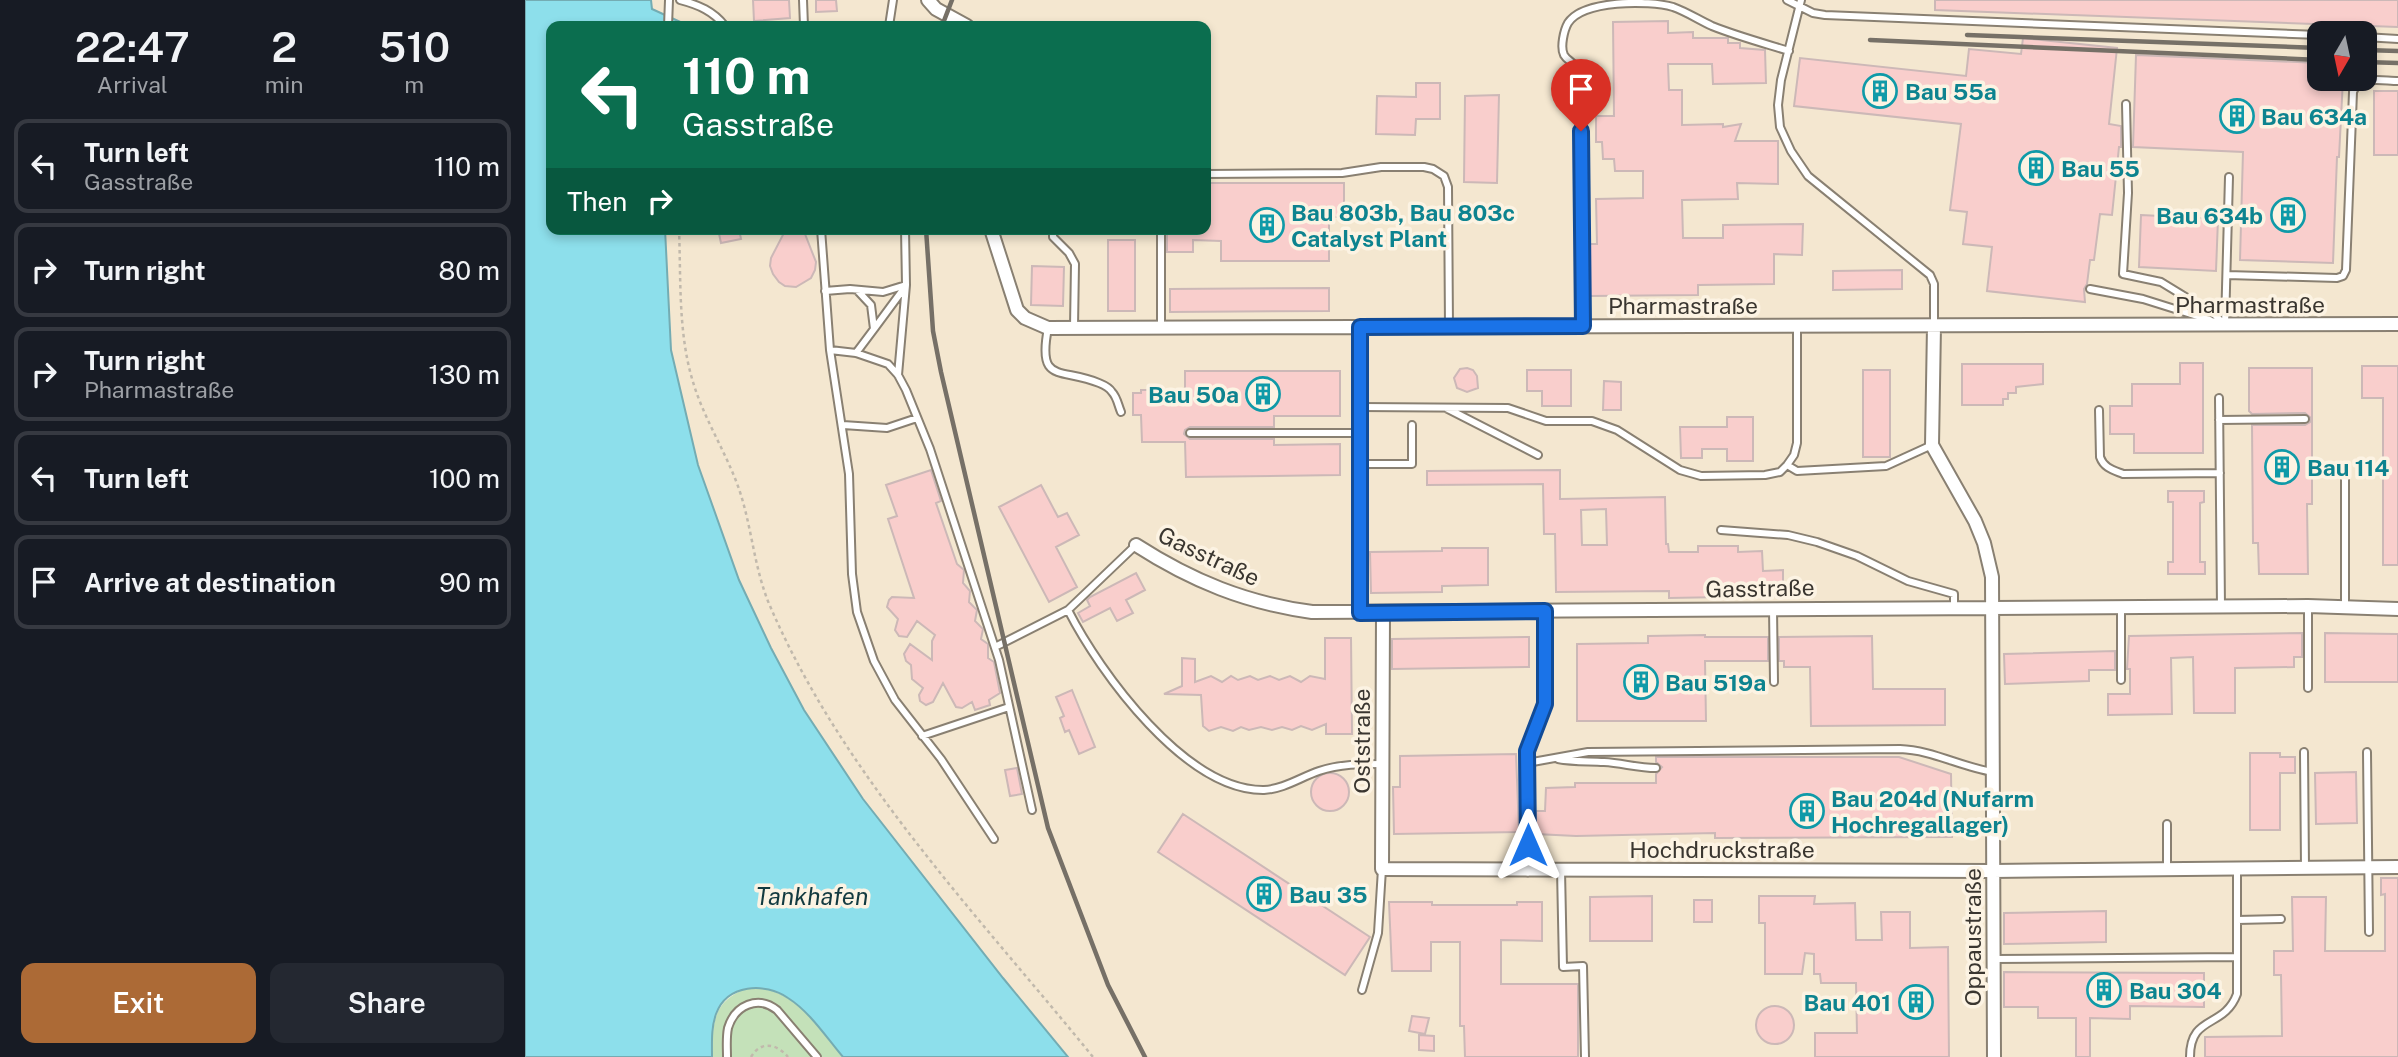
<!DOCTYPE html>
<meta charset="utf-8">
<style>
body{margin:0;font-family:"Public Sans",sans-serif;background:#242831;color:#f1f3f6;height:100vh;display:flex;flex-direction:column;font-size:26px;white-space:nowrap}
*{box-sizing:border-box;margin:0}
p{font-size:23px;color:#9ea1a6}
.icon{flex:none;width:38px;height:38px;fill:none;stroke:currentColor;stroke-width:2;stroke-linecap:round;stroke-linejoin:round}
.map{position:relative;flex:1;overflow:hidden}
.side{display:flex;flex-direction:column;background:#171b24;width:525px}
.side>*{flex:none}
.guide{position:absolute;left:21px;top:21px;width:665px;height:214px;border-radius:14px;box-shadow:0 4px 10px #0003;background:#0b6e4f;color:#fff;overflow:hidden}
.needle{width:46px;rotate:189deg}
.tools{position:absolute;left:1782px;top:21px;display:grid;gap:14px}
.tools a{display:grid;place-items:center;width:70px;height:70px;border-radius:14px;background:#171b24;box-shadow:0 4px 10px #0003;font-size:35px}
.pin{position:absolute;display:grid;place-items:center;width:60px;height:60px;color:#fff;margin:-72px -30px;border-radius:50% 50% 50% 0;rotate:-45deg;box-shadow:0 0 7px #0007}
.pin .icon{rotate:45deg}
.me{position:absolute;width:77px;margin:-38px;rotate:0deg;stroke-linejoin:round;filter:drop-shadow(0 0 5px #0008)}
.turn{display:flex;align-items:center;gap:24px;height:147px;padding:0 21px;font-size:32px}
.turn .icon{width:91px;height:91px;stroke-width:2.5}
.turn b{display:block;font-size:49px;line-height:60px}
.then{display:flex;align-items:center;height:66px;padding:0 21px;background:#0003;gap:14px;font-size:26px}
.eta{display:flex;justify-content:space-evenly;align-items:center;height:119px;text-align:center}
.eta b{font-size:42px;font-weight:600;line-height:49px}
.cta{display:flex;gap:14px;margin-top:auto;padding:14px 21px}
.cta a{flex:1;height:80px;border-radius:14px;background:#ac6a36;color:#fff;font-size:28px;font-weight:600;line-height:80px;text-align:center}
.cta a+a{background:#242831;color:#f1f3f6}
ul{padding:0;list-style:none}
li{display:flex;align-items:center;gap:21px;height:94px;margin:0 14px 10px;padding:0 7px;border:4px solid #363941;border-radius:14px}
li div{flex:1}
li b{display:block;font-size:26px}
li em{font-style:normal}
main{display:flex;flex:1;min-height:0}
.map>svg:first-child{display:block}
.built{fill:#f4e7d0;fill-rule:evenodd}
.green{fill:#c4e1b9}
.water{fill:#8ddfeb;stroke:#74acb3;stroke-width:2}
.building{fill:#f9cecc;stroke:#ccb8b7;stroke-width:2;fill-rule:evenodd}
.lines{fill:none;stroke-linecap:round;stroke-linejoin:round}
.lane-casing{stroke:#898072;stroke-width:10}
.street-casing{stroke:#898072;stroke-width:16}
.path{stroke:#c1b9ac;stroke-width:2.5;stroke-dasharray:3.5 3.5;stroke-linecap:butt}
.lane{stroke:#fff;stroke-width:6}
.street{stroke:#fff;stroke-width:12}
.rail{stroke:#767067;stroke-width:4.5}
.route-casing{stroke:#114b97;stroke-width:18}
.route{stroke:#1a73e8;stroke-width:12}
.labels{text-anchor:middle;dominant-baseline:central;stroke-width:7;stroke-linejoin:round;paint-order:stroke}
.culture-label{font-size:23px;font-weight:bold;fill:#0d838f;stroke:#fcf3e3;text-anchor:start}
.street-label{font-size:23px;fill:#3a3630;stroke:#fcf3e3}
.water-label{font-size:24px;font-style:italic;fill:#133a40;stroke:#fcf3e3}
</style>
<main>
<section class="side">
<div class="eta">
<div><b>22:47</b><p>Arrival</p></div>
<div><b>2</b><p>min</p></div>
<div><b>510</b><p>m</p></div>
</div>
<ul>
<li><svg class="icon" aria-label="left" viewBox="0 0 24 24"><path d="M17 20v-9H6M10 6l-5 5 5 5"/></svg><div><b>Turn left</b><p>Gasstraße</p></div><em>110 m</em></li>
<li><svg class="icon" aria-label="right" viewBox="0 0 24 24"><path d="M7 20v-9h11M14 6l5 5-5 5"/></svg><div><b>Turn right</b></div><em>80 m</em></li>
<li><svg class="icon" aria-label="right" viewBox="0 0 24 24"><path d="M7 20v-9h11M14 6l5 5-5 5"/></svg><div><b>Turn right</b><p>Pharmastraße</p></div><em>130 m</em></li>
<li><svg class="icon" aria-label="left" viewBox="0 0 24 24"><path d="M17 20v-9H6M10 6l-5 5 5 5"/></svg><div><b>Turn left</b></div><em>100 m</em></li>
<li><svg class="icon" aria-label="arrive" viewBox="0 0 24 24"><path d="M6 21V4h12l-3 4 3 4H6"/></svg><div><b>Arrive at destination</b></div><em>90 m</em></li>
</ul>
<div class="cta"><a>Exit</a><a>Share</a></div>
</section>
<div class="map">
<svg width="1873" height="1057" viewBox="0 0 1873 1057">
<rect width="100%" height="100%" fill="#fcf3e3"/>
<path class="built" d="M 126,0 L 1873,0 L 1873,1057 L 543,1057 L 478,978 L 338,799 L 279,710 L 246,648 L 214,580 L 173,465 L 146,350 L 140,229 L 681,229 L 681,26 L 128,26 ZM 1794,33 L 1839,33 L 1839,79 L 1794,79 Z"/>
<path class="green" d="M 225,987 C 270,988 291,1025 318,1057 L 187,1057 C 188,1021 187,1001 225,987 Z"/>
<path class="water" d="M 0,0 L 126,0 L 127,9 L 164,26 L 26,26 L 26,229 L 140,229 L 146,350 L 173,465 L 214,580 L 246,648 L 279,710 L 338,799 L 478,978 L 543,1057 L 318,1057 C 301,1037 285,1012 263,998 C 240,982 202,984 191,1014 C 186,1028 187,1043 187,1057 L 0,1057 Z"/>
<path class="building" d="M 228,0 L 264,0 L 265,18 L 229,21 Z
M 291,0 L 311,0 L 312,11 L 291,12 Z
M 1410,0 L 1873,0 L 1873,27 L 1410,10 Z
M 1143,21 L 1143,33 L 1168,32 L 1168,38 L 1203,38 L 1203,43 L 1215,43 L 1215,48 L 1240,50 L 1241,83 L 1188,84 L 1187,64 L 1143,64 L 1144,90 L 1157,90 L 1157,125 L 1198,124 L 1198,127 L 1216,124 L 1210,141 L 1253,141 L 1253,184 L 1212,183 L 1213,199 L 1157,200 L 1158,238 L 1198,238 L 1198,225 L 1278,224 L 1277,255 L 1249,254 L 1249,284 L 1173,285 L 1173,295 L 1064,296 L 1064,244 L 1072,244 L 1071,199 L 1118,198 L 1118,171 L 1090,171 L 1089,159 L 1078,159 L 1077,142 L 1071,142 L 1071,116 L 1089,116 L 1088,22 Z
M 1498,38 L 1592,48 L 1584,124 L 1596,126 L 1596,147 L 1594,147 L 1587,215 L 1575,214 L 1569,260 L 1565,260 L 1562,284 L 1559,289 L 1560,302 L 1462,291 L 1467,247 L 1438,244 L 1442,212 L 1425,210 L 1436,124 L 1269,106 L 1275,58 L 1441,76 L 1444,49 L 1496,54 Z
M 1611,55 L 1794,63 L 1794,79 L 1818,79 L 1814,157 L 1812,157 L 1808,263 L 1715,260 L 1718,152 L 1608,147 Z
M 891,83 L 915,83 L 915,119 L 891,119 L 890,135 L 851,134 L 852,96 L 891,97 Z
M 1849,91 L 1873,91 L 1873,155 L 1849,155 Z
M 974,95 L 972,183 L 939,182 L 940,96 Z
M 681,183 L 819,183 L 819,217 L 804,217 L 804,261 L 696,261 L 696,241 L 668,240 L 668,252 L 642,252 L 642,229 L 681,229 Z
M 1616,215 L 1693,219 L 1691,271 L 1614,267 Z
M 193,229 L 214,229 L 216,239 L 196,243 Z
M 261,229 L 278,229 L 291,262 L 290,270 L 286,278 L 271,287 L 260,286 L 254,282 L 248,274 L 245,266 L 246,258 Z
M 583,240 L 610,240 L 610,311 L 583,311 Z
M 507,266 L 539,267 L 538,306 L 506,305 Z
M 1377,270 L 1377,289 L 1308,290 L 1308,271 Z
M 804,288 L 804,311 L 645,312 L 645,289 Z
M 1655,363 L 1678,363 L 1678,453 L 1609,453 L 1609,434 L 1585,434 L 1585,406 L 1607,406 L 1607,384 L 1655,384 Z
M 1437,364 L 1518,364 L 1518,384 L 1491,387 L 1491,393 L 1483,393 L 1483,399 L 1478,399 L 1478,405 L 1437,405 Z
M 1837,366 L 1873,366 L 1873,565 L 1858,565 L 1858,398 L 1837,398 Z
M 942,368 L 948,370 L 952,376 L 953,388 L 942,392 L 932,388 L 929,378 L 935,369 Z
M 1724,368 L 1787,368 L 1787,504 L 1782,504 L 1783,574 L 1734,574 L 1733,543 L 1728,543 L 1727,425 L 1780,425 L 1785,422 L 1786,418 L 1780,413 L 1727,414 L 1724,411 Z
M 1002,370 L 1046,370 L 1046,406 L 1017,406 L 1017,391 L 1002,391 Z
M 1338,370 L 1365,370 L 1365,457 L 1338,457 Z
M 660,371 L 815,371 L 815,416 L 749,416 L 749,427 L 665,427 L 660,430 L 659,434 L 665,439 L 749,439 L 749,445 L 815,444 L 815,475 L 661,477 L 660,442 L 617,442 L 616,415 L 608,415 L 608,393 L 616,393 L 616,390 L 660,390 Z
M 1079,381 L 1096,382 L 1096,410 L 1078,410 Z
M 1202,417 L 1228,417 L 1228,461 L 1202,461 L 1202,449 L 1177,449 L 1177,458 L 1156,458 L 1155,427 L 1202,427 Z
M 406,470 L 416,501 L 411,503 L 432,564 L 439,570 L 438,583 L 445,591 L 444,602 L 452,610 L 450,621 L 458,629 L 456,639 L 463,644 L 463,658 L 469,662 L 475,693 L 464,700 L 465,705 L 450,710 L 447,702 L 437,708 L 431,707 L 418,683 L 408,702 L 401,705 L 395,701 L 394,695 L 398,688 L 387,679 L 386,665 L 381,661 L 379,654 L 385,644 L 407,660 L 407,641 L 410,635 L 392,621 L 382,637 L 374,636 L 370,630 L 373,619 L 362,607 L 364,600 L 367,597 L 389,598 L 363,519 L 372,516 L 361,485 Z
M 1035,470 L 1035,499 L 1140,497 L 1141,544 L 1143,544 L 1144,552 L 1173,552 L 1173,546 L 1213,546 L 1213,552 L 1237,551 L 1238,571 L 1258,570 L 1258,596 L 1144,598 L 1144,591 L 1031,592 L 1030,534 L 1019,534 L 1018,484 L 902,485 L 902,471 ZM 1081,509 L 1082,545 L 1057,545 L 1056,510 Z
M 516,485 L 533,517 L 542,513 L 554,535 L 531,547 L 552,587 L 524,602 L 474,507 Z
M 1643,491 L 1679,491 L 1679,502 L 1675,503 L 1675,562 L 1680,562 L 1680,574 L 1643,574 L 1643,562 L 1648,562 L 1648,502 L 1643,502 Z
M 917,548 L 963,548 L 963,585 L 917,586 L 917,592 L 846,593 L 845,552 L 917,551 Z
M 611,573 L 620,590 L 601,600 L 608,613 L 592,621 L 585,608 L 558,622 L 553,613 L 565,606 L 562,600 L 565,597 Z
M 1777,633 L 1777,657 L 1769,657 L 1769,667 L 1710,668 L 1710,713 L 1669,713 L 1668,657 L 1646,658 L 1647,714 L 1583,715 L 1583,694 L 1605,694 L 1605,669 L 1602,669 L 1604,636 Z
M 1800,633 L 1873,634 L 1873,682 L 1800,682 Z
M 1180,635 L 1180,637 L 1243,637 L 1243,661 L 1180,661 L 1181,721 L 1052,721 L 1052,644 L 1123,643 L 1123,636 Z
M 1347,636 L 1348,689 L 1420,689 L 1420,725 L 1286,726 L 1285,667 L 1259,667 L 1259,661 L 1254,661 L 1254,637 Z
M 1004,637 L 1004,667 L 867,669 L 867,639 Z
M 800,638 L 826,638 L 827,734 L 801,734 L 801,724 L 787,730 L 776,726 L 767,730 L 757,727 L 747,730 L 736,727 L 724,730 L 716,727 L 708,731 L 696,727 L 684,731 L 678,726 L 676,695 L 639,694 L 657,686 L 657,658 L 670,659 L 670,682 L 686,676 L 697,682 L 706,676 L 713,680 L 725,676 L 733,680 L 745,676 L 754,680 L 765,676 L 776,682 L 785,676 L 800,679 Z
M 1590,651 L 1590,670 L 1564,670 L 1564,681 L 1480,684 L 1479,654 Z
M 547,690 L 570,747 L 554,754 L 544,730 L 540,732 L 535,718 L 539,716 L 531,697 Z
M 1725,753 L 1755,753 L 1755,757 L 1770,757 L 1770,773 L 1755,773 L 1755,830 L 1725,830 Z
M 991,754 L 994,832 L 869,834 L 868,787 L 875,787 L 875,756 Z
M 1131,757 L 1374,757 L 1426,774 L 1427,837 L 1190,838 L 1190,833 L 1051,836 L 1011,834 L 1011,811 L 1020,811 L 1021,788 L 1050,787 L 1050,783 L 1131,783 L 1131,774 L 1137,767 L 1131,762 Z
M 492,768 L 497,794 L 485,796 L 480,770 Z
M 1831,772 L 1832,823 L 1791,824 L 1790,773 Z
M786 792a19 19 0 1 1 38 0a19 19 0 1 1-38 0Z
M 658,814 L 845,937 L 820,975 L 633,852 Z
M 1856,878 L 1873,878 L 1873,1057 L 1680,1057 L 1680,1037 L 1757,1036 L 1756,975 L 1749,975 L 1749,951 L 1768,951 L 1767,897 L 1801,897 L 1800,951 L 1860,951 L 1860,894 L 1856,895 Z
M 1127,896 L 1127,941 L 1065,941 L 1065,897 Z
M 1234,896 L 1290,896 L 1289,904 L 1330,903 L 1331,940 L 1357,940 L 1356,912 L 1385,912 L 1385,948 L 1423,947 L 1424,1057 L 1290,1057 L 1290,1033 L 1332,1033 L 1331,983 L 1296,983 L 1295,974 L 1289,974 L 1289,954 L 1280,953 L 1277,974 L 1240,974 L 1240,923 L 1234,923 Z
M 1169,900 L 1187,900 L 1187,922 L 1169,922 Z
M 864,902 L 907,902 L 907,905 L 992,905 L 992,902 L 1017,902 L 1017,941 L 976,940 L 976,984 L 1053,984 L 1053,1057 L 940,1057 L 939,1026 L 935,1026 L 935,942 L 906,942 L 906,971 L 867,971 Z
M 1581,911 L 1581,942 L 1479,944 L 1479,913 Z
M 1479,972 L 1679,973 L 1679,1007 L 1605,1006 L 1605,1019 L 1565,1018 L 1565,1057 L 1551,1057 L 1551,1018 L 1513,1018 L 1513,1007 L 1479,1007 Z
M1231 1025a19 19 0 1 1 38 0a19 19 0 1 1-38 0Z
M 887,1016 L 904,1018 L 900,1034 L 884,1031 Z
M 894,1035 L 909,1036 L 909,1051 L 894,1050 Z"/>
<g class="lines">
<g class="lane-casing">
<path id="lane" d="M 155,0 C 174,5 188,11 200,26
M 278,0 L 279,26
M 1262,0 L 1288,13 L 1300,15 L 1794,35
M 1276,0 L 1256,80 L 1253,105 L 1255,127 L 1266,151 L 1283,176 L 1405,275 L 1409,284 L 1409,326
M 143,26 L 144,0
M 364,26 L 368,0
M 1839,37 L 1873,39
M 1601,104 L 1603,193 L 1598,274 L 1636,282 L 1690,315 L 1699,324
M 681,174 L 817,173 L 856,167 L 899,167 L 908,169 L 919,176 L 923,187 L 924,327
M 296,229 L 305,350 L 324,474 L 327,574 L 332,612 L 349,661 L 370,700 L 416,759 L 469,839
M 528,229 L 528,237 L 544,253 L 550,264 L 549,327
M 636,229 L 636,327
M 1702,275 L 1812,278 L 1818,276 L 1821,270 L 1828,92 C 1834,75 1857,81 1873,81
M 1565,289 L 1618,299 L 1685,320
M 300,291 L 325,289 L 358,292 L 381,285 L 380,229
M 1700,325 L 1704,177
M 1058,326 L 1055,75 C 1050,61 1043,62 1039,55 C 1035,47 1039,30 1043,23 C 1058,0 1123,0 1148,7 C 1162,12 1174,20 1187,26 C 1212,36 1238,43 1264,51
M 523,328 C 512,385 536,367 574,383 C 579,385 584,387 587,392 C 592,397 593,405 596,412
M 349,329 L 380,287
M 305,350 L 331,353 L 363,364 L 373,375 L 381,390 L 405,449 L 474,660 L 507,810
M 331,353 L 349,329 L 346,305 L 332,290
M 373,375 L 381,285
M 1694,398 L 1696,607
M 835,407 L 983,408 L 1021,421 L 1067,421 L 1092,430 L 1155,470 L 1176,476 L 1240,475 L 1255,472 L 1262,465 L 1269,455 L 1272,443 L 1272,326
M 921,408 L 1013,455
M 1574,410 L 1575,457 C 1579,468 1588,470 1598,474 L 1695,473
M 1694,420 L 1780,419
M 318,425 L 362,428 L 392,418
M 665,433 L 835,433
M 835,464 L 887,464 L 887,425
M 1262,465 L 1272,471 L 1361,466 L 1407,445
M 1820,474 L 1820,606
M 1196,530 L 1263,535 L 1292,542 L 1332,556 L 1383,581 L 1429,594 L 1429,607
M 1783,606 L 1783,688
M 1596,607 L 1596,680
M 1248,609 L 1249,682
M 543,610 C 575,673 661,791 739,790 C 759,789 776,777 794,771 C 815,764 836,764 857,764
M 470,647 L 543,610 L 611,545
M 397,736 L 484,707
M 1779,752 L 1780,868
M 1842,752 L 1844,932
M 1033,759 C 1048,762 1063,761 1079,762 C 1097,763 1113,768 1131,768
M 1002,763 L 1063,752 L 1375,749 C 1407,750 1436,767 1468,772
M 1642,824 L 1642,869
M 1036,870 L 1038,967 L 1058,966 L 1060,1057
M 1712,920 L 1756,919
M 1469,959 L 1712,957
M 837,990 L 853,933 L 857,869
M 202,1057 C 202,1047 201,1038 203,1028 C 210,1005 233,995 252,1010 L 292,1057
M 1665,1057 C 1665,1014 1699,1029 1712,994 L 1712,869"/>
</g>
<g class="street-casing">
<path id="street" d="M 403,0 L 411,9 L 442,26
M 466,229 L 492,310 L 500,318 L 523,328 L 1873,324
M 1409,326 L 1407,445 L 1450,521 L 1459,543 L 1467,577 L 1469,1057
M 835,327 L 835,613
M 611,545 C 667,581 721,603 787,612 L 1783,606 L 1873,609
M 858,613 L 857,869 L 1468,871 L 1873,867
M 1003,870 L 1002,751 L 1020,704 L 1020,611"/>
</g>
<path class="path" d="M 154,229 C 156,280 153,333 168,382 C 179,419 201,452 214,489 C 227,527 229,569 245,606 C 319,777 452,914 568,1057
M 226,1057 C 236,1040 252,1044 263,1057"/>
<use href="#lane" class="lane"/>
<use href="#street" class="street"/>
<path class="rail" d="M 417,26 L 427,0
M 1442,35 L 1794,48
M 1345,40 L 1794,60
M 1839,50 L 1873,51
M 1839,62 L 1873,63
M 401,229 L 408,331 L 416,372 L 523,828 L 583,985 L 620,1057"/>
</g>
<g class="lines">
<g class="route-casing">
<path id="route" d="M 1003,845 L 1002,751 L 1020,704 L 1020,611 L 835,613 L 835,327 L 1058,326 L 1056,131"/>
</g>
<use href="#route" class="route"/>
</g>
<defs>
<g id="building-ring" transform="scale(1.75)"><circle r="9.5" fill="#fcf3e3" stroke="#0f9aa8" stroke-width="1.5"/><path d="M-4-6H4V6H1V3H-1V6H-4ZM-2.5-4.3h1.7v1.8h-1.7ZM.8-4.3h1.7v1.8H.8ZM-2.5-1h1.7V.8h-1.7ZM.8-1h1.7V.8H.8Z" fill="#0f9aa8"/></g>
</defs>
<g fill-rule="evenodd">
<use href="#building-ring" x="1355" y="91"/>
<use href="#building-ring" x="1712" y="116"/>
<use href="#building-ring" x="1511" y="168"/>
<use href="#building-ring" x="1763" y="215"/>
<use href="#building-ring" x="742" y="225"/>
<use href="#building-ring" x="738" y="394"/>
<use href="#building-ring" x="1757" y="467"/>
<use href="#building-ring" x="1116" y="682"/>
<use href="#building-ring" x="1282" y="811"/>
<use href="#building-ring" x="739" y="894"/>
<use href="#building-ring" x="1579" y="990"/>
<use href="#building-ring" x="1391" y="1002"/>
</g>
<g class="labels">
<g class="culture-label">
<text x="1380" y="91">Bau 55a</text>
<text x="1736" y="116">Bau 634a</text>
<text x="1536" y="168">Bau 55</text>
<text x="766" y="212">Bau 803b, Bau 803c<tspan x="766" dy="26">Catalyst Plant</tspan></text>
<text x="1738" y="215" text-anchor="end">Bau 634b</text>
<text x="714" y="394" text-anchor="end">Bau 50a</text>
<text x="1782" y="467">Bau 114</text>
<text x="1140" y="682">Bau 519a</text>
<text x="1306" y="798">Bau 204d (Nufarm<tspan x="1306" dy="26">Hochregallager)</tspan></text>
<text x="764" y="894">Bau 35</text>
<text x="1604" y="990">Bau 304</text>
<text x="1366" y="1002" text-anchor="end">Bau 401</text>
</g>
<g class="street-label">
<text x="1725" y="304">Pharmastraße</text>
<text x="1158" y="305">Pharmastraße</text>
<text transform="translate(684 556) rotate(25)">Gasstraße</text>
<text transform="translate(1235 588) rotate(-1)">Gasstraße</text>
<text transform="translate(836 741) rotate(-90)">Oststraße</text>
<text x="1197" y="849">Hochdruckstraße</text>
<text transform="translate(1447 937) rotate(-90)">Oppaustraße</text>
</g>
<g class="water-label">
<text x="287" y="896">Tankhafen</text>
</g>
</g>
</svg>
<div class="tools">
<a><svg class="needle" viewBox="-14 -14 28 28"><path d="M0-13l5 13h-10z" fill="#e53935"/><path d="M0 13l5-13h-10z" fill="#9ea1a6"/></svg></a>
</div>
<div class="pin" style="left:1056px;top:131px;background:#d93025"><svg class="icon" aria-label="arrive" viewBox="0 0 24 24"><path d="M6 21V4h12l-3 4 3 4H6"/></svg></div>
<svg class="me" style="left:1003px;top:845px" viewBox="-20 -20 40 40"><path d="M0-17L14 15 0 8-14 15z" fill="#1a73e8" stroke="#fff" stroke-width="4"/></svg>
<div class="guide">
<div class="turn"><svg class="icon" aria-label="left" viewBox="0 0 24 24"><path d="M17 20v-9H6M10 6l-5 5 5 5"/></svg><div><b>110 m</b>Gasstraße</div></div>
<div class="then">Then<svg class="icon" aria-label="right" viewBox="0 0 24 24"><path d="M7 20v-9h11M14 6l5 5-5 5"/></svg></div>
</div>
</div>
</main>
